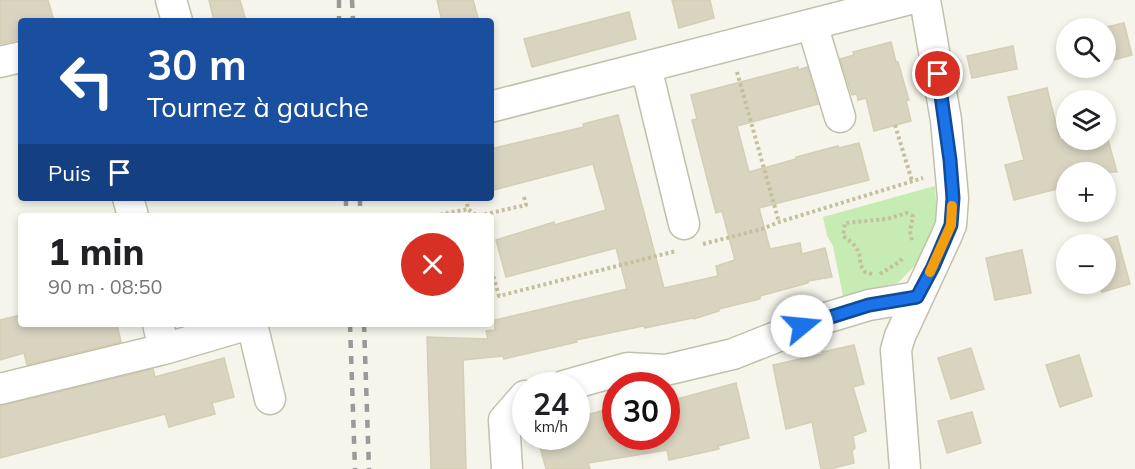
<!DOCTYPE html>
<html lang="fr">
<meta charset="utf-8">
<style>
body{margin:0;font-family:Mulish,sans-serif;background:#f2f2f2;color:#202124;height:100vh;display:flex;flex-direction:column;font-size:22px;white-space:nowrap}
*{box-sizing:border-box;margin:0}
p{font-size:20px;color:#757577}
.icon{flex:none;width:33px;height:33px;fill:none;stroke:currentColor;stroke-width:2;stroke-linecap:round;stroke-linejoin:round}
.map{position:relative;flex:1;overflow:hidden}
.panel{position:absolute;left:18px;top:213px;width:476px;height:114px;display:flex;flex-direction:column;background:#fff;border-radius:6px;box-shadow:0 3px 9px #0003}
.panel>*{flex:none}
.top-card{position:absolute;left:18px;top:18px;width:476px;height:183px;border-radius:6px;box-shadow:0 3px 9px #0003;background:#1a4fa0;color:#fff;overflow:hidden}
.tools{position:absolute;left:1056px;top:18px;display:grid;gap:12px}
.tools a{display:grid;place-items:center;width:60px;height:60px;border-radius:50%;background:#fff;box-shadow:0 3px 9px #0003;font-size:30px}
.speed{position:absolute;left:512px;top:372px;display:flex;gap:12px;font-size:30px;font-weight:700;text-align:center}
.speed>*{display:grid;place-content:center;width:78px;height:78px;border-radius:50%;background:#fff;box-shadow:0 3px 9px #0003;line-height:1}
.speed small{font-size:15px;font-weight:400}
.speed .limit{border:9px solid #d22;background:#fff;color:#111}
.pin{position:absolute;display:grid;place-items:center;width:51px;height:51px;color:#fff;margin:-26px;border:3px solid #fff;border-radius:50%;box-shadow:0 2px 6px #0007}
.me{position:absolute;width:66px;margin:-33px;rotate:73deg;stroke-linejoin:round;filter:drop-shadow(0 0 4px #0008)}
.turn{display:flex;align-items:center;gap:21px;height:126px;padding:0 30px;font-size:27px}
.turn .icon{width:78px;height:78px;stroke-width:2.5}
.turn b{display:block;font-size:42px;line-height:51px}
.then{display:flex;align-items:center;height:57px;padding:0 30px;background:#0003;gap:12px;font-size:22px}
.round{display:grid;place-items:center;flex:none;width:63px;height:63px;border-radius:32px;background:#f2f2f2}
.head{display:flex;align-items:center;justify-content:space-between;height:102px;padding:0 30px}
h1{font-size:36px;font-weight:800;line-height:45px}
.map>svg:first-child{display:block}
.green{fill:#c6ebb3}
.building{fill:#d8d4c0;stroke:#d4ceb3;stroke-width:1.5}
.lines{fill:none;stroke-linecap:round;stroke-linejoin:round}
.minor-casing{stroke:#c2c0ad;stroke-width:33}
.path{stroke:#c5bf9e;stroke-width:4;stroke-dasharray:3 3;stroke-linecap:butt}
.minor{stroke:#fff;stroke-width:30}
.rail{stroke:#9a9a9a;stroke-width:4.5;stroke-dasharray:8 8;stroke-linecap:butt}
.route-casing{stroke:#114b97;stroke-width:15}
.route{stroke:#1a73e8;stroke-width:10}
.slow{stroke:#f59e0b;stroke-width:10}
</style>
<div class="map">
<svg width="1135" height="469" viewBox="0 0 1135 469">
<rect width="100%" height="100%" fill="#f6f5eb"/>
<path class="green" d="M 935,186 L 937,216 L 927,245 L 919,261 L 898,283 L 843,296 L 833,246 L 827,236 L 823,217 Z"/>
<path class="building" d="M 0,0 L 48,0 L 54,21 L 21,21 L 21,39 L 0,44 Z
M 209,0 L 240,0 L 246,21 L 214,21 Z
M 437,0 L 473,0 L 479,21 L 442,21 Z
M 672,0 L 710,0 L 714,18 L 679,28 Z
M 629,12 L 636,39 L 532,67 L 524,39 Z
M 1124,23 L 1132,55 L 1106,62 L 1106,27 Z
M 891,42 L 896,62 L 898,62 L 909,100 L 906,101 L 911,121 L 874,131 L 866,98 L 858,100 L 857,94 L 852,95 L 840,59 L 854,55 L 853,52 Z
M 1013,46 L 1017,69 L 972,78 L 967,56 Z
M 798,67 L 798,70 L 807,67 L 818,104 L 737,126 L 749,172 L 796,159 L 796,157 L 838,146 L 839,148 L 859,143 L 869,180 L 759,208 L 770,249 L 800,243 L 802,254 L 825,248 L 832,277 L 808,281 L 808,283 L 760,296 L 760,299 L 719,309 L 719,311 L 694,319 L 693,318 L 645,328 L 643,326 L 576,340 L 577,342 L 504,359 L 503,356 L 463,360 L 466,469 L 431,469 L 427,337 L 488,339 L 486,331 L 495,330 L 495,320 L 627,289 L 616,248 L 506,277 L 496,240 L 554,222 L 554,225 L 606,210 L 593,164 L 490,191 L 490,149 L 584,127 L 583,124 L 618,115 L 664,288 L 718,276 L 716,266 L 735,260 L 722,211 L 716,213 L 692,120 L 697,119 L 691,95 Z
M 1047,88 L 1060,140 L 1108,140 L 1117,172 L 1066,172 L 1066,179 L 1056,182 L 1057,189 L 1014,200 L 1005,165 L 1024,160 L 1008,97 Z
M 1117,236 L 1130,284 L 1102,292 L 1100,284 L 1106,284 L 1106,244 L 1090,244 Z
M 1022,250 L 1031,293 L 995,300 L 986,258 Z
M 21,315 L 21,324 L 117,324 L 121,342 L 27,365 L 24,353 L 0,360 L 0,320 Z
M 854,345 L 864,384 L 853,387 L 866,431 L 853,436 L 855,448 L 852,451 L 854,463 L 830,469 L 821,469 L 812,422 L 786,429 L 773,365 L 822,354 L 822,352 Z
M 971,348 L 984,389 L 951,399 L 938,358 Z
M 1079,355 L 1092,396 L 1060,407 L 1046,365 Z
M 224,358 L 234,397 L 212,403 L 215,414 L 169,427 L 165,414 L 0,458 L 0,406 L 153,369 L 155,377 Z
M 736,383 L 749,438 L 718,446 L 719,449 L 669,460 L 667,450 L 588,463 L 590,469 L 546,469 L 537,436 L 576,436 L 576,418 L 615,407 L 615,436 L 666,436 L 666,402 Z
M 972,412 L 981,443 L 947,453 L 938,421 Z"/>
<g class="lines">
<g class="minor-casing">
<path id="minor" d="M 171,0 L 177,21
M 812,24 L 840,117
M 0,62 L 21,57
M 646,67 L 684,224
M 490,107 L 906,0
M 128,198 L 133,216
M 252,324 L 270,399
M 164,349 L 249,324
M 564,386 L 628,368 L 666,370 L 733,354 L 819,320 L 869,305 L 917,297
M 0,389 L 164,349 L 158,324
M 507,469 L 504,420 L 525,396
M 905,469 L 896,350 L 900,336 L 946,237 L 951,225 L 953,198 L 946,120 L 925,0"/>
</g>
<path class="path" d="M 737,72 L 779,222
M 895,125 L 912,181
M 466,198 L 468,209 L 477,216 L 526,205 L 524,197
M 434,216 L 468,209
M 703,244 L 762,229 L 779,222 L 923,178
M 490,265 L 499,296 L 676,251
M 872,274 L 865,272 L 860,264 C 861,249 854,244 843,236 L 845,223 L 887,219 L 907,213 L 913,216 L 910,231 L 912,241
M 880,274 L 899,262 L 903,258"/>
<use href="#minor" class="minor"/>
<path class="rail" d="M 339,0 L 339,21
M 352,0 L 353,21
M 346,198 L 346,216
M 360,198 L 360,216
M 350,324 L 355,469
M 364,324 L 369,469"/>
</g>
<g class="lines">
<g class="route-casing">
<path id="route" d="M 802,326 L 869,305 L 917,297 L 933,267 L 951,225 L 953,198 L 950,160 L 938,74"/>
</g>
<use href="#route" class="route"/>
<path class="slow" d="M 930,272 L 951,225 L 952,206"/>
</g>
</svg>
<div class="tools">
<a><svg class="icon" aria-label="search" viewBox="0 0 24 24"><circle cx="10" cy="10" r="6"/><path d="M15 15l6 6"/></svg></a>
<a><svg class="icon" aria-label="layers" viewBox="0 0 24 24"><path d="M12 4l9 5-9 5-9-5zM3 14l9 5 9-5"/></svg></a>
<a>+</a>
<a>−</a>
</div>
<div class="speed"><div>24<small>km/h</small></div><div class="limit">30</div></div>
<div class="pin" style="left:938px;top:74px;background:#d93025"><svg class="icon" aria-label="arrive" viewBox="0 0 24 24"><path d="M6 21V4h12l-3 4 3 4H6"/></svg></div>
<svg class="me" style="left:802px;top:326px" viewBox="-20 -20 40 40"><circle r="19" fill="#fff"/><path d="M0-13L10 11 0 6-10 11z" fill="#1a73e8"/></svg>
<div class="top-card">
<div class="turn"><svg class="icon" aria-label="left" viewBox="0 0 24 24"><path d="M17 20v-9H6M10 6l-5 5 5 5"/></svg><div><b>30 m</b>Tournez à gauche</div></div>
<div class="then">Puis<svg class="icon" aria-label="arrive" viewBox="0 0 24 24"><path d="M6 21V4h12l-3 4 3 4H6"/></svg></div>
</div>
<section class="panel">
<div class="head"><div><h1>1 min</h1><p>90 m · 08:50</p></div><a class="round" style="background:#d93025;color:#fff"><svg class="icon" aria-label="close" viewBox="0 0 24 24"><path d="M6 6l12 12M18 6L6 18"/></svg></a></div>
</section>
</div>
